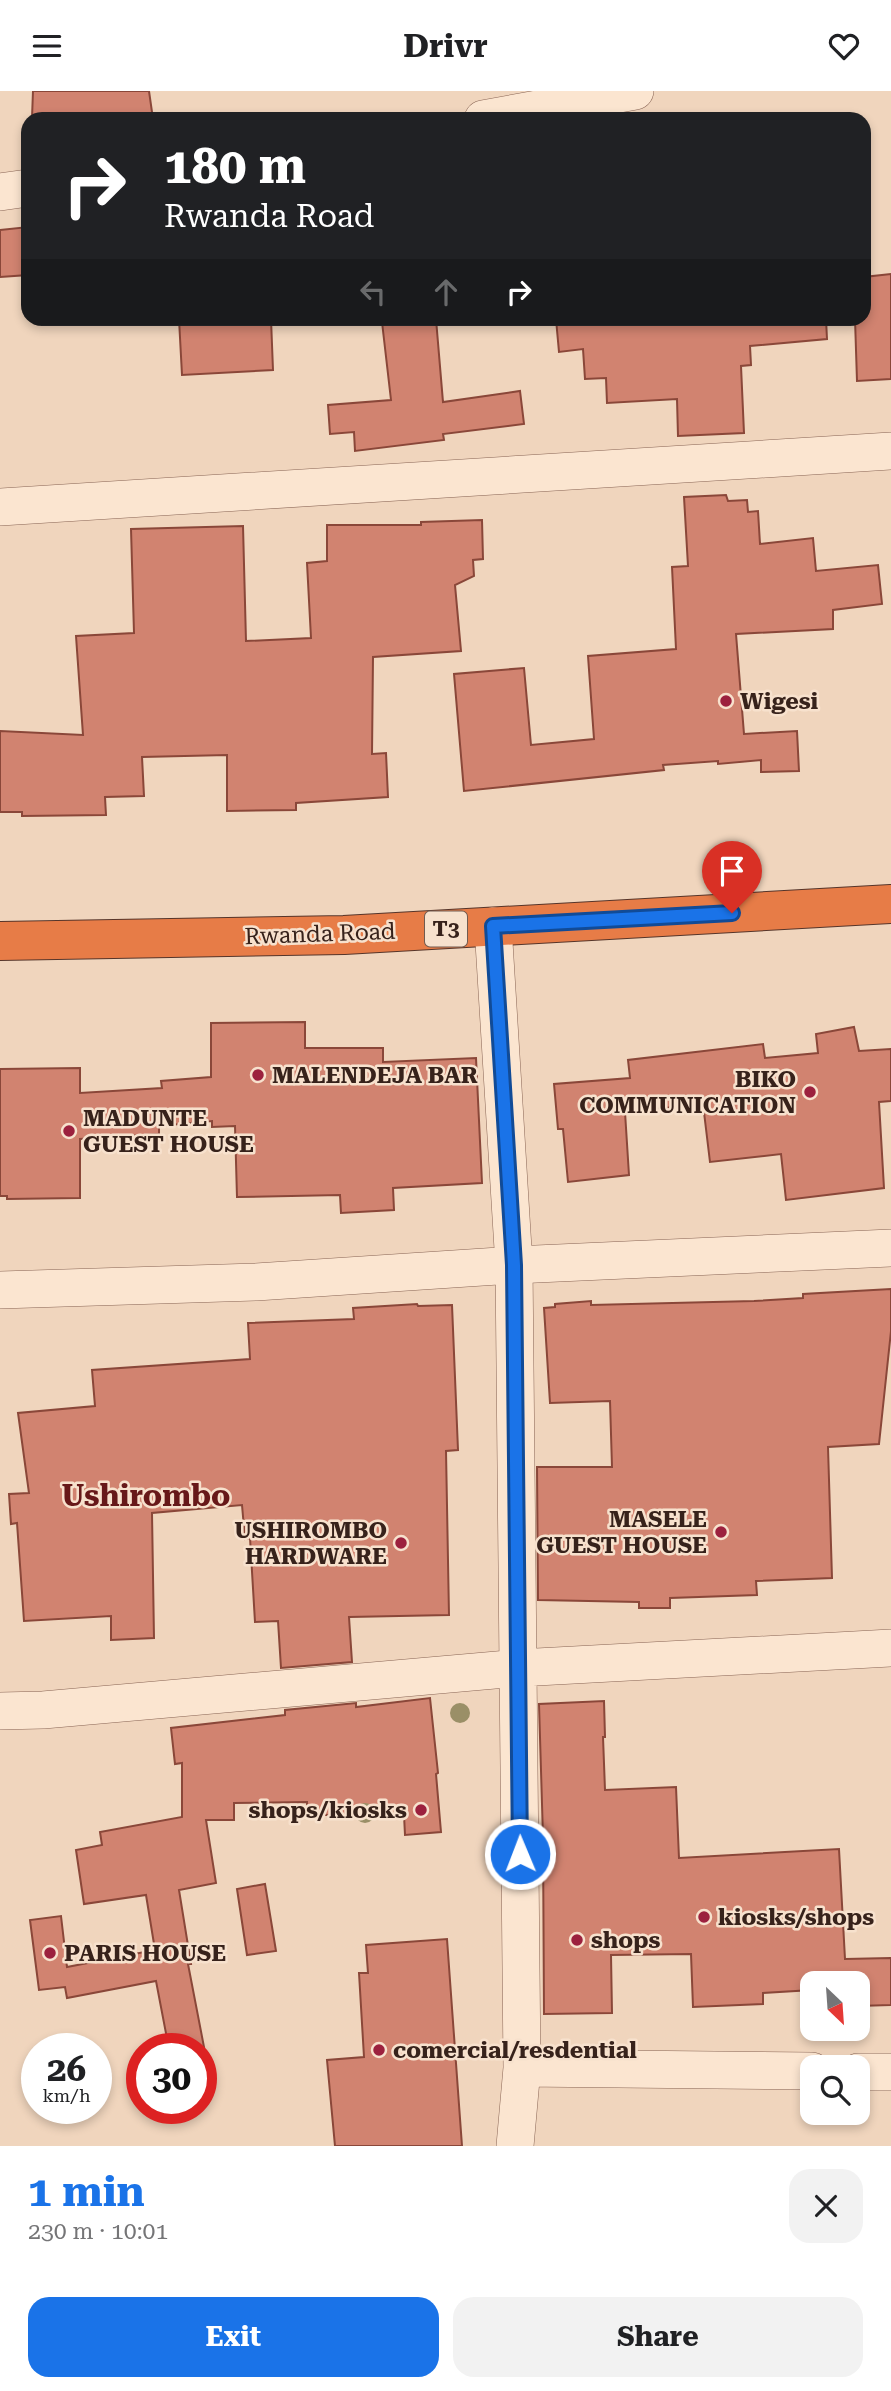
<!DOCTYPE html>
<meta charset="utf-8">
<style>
body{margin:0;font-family:"Roboto Serif",serif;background:#f2f2f2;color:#202124;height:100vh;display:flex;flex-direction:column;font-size:26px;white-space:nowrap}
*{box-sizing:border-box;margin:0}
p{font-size:23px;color:#757577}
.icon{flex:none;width:38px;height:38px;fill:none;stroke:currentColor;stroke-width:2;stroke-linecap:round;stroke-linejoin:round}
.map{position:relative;height:2055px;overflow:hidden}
.drawer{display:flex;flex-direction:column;background:#fff;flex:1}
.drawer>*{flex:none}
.top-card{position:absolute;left:21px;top:21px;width:850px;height:214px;border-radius:21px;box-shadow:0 4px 10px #0003;background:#202124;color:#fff;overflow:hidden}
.needle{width:46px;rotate:155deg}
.controls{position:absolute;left:800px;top:1880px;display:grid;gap:14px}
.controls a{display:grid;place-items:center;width:70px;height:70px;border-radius:14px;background:#fff;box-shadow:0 4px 10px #0003;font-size:35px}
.speed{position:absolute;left:21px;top:1942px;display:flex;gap:14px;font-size:35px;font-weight:700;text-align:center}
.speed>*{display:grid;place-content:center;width:91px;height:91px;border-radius:50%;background:#fff;box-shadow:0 4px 10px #0003;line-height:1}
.speed small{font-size:18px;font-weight:400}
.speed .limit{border:10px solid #d22;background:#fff;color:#111}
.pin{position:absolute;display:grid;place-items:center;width:60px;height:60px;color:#fff;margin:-72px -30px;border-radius:50% 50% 50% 0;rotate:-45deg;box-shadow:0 0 7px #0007}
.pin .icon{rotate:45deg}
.me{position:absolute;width:77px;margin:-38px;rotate:359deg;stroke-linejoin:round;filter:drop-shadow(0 0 5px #0008)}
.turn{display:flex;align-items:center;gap:24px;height:147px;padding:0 28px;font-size:32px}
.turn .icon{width:91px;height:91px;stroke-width:2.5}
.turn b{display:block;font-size:49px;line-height:60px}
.lanes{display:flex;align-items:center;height:66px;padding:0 28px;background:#0003;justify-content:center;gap:35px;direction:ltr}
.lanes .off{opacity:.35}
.round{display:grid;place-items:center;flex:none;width:74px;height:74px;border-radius:21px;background:#f2f2f2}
.summary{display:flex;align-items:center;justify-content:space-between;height:119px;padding:0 28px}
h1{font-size:42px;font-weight:700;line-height:52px;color:#1a73e8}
.button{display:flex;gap:14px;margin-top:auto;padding:14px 28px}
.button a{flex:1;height:80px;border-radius:21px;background:#1a73e8;color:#fff;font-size:28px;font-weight:700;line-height:80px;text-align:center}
.button a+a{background:#f2f2f2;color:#202124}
header{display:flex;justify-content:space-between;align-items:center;height:91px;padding:0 28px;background:#fff;font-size:32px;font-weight:700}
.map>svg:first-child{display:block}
.building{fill:#d18370;stroke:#8a4739;stroke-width:2}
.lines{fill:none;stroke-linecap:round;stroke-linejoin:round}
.street-casing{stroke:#896555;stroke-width:38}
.highway-casing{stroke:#56352a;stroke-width:40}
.street{stroke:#fbe5d0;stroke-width:37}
.highway{stroke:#e77c47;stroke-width:38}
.tree{fill:#9a8f67}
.route-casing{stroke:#114b97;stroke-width:18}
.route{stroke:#1a73e8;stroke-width:12}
.poi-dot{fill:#9c213e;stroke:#f7e1cd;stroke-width:2.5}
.labels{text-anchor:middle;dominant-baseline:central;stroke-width:5;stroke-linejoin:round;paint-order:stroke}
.shield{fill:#f7e1cd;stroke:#715b50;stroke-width:2}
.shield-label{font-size:21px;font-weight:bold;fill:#37221b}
.poi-label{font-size:23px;font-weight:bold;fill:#37221b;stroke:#f7e1cd;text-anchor:start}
.street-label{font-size:23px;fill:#37221b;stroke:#f7e1cd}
.district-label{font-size:30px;font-weight:bold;fill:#671819;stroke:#f7e1cd}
</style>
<header><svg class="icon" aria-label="menu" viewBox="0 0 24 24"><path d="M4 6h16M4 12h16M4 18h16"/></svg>Drivr<svg class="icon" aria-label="heart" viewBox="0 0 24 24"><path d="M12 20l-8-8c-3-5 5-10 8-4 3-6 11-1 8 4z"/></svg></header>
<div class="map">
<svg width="891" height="2055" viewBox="0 0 891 2055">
<rect width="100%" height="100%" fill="#f0d5bd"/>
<path class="building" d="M 33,0 L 149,0 L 153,28 L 32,27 Z
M 28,136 L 28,184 L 0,186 L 0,139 Z
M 891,183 L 891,288 L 857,290 L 855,228 L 864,228 L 864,186 Z
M 179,228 L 271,228 L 273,279 L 182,284 Z
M 410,228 L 436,228 L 443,311 L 520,300 L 524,333 L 443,343 L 444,349 L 355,360 L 354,341 L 330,343 L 328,314 L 391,309 L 382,231 Z
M 556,228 L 826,228 L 827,248 L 750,255 L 751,274 L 741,275 L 744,342 L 678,345 L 677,308 L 607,312 L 606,287 L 585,288 L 583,258 L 559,261 Z
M 726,404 L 728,410 L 747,409 L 748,421 L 758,420 L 760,453 L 813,447 L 816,480 L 878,474 L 882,513 L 833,519 L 833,538 L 736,543 L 744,643 L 797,640 L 799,680 L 761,681 L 761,669 L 718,673 L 718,670 L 663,674 L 664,679 L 464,700 L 454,583 L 524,577 L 531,654 L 594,648 L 588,565 L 676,558 L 672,476 L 688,475 L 684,406 Z
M 482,429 L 483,468 L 473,469 L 474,485 L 455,494 L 461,560 L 373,566 L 372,663 L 386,662 L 388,706 L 296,712 L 296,719 L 227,720 L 227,664 L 142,666 L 144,705 L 105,706 L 106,724 L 22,725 L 22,721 L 0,721 L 0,640 L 83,644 L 76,545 L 134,542 L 131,438 L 243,435 L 246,550 L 311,547 L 307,472 L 327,470 L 327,434 L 421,434 L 421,431 Z
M 305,931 L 305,957 L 383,957 L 383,971 L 476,967 L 482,1092 L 393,1097 L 394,1119 L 341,1122 L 340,1104 L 237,1106 L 235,1035 L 212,1036 L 212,1030 L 159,1035 L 159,1043 L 80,1048 L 80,1107 L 7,1108 L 7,1105 L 0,1105 L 0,978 L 80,977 L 80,1002 L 162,997 L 161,990 L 211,986 L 211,932 Z
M 854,936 L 859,960 L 891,958 L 891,1010 L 879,1011 L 884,1097 L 786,1109 L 781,1063 L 710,1071 L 703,1013 L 625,1021 L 629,1084 L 568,1091 L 563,1038 L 558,1038 L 554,993 L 630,987 L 628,969 L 763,953 L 765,967 L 818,962 L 816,943 Z
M 891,1198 L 891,1240 L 879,1353 L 828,1356 L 832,1487 L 756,1490 L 757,1504 L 670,1507 L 670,1517 L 639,1517 L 639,1511 L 538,1509 L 537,1376 L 612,1376 L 610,1310 L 550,1312 L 544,1217 L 555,1216 L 555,1213 L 591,1210 L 591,1214 L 754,1210 L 803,1207 L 803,1203 Z
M 417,1213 L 418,1215 L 452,1214 L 458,1359 L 446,1360 L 449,1524 L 349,1526 L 352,1571 L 281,1577 L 278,1530 L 255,1531 L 250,1447 L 245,1448 L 242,1414 L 152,1422 L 154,1547 L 111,1549 L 111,1525 L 24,1530 L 17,1432 L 11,1433 L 9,1403 L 29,1402 L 18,1322 L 95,1315 L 92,1279 L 250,1268 L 248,1232 L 354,1228 L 353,1217 Z
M 430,1607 L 438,1682 L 436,1683 L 441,1741 L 405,1744 L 404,1724 L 307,1724 L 307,1711 L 234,1712 L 234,1729 L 206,1729 L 216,1792 L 179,1799 L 191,1873 L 188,1873 L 204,1956 L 169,1958 L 156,1890 L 67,1907 L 65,1896 L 39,1899 L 30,1829 L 61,1825 L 67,1876 L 155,1859 L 146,1804 L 84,1813 L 76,1759 L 102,1754 L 100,1741 L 182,1726 L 182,1672 L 175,1673 L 171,1637 L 285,1624 L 285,1619 L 356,1612 L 356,1616 Z
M 604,1610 L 605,1646 L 603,1646 L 605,1699 L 676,1696 L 679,1767 L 839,1758 L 845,1868 L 891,1867 L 891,1914 L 858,1915 L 858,1892 L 812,1892 L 812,1899 L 763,1902 L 763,1913 L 693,1916 L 691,1863 L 611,1864 L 612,1922 L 544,1923 L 543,1746 L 539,1613 Z
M 265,1793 L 276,1860 L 247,1864 L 237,1798 Z
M 447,1848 L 462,2055 L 335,2055 L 327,1969 L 364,1966 L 359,1882 L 368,1882 L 366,1854 Z"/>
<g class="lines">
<g class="street-casing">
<path id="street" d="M 483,28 L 635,0
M 0,101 L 28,97
M 0,416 L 891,360
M 493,835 L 514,1174 L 522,1977 L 515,2055
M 0,1199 L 256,1191 L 514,1174 L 891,1157
M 0,1620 L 43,1619 L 518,1577 L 891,1557
M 522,1977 L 812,1980
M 858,1981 L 891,1981"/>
</g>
<g class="highway-casing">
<path id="highway" d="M 0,850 L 344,844 L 891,813"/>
</g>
<use href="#street" class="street"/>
<use href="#highway" class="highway"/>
</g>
<g class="tree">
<circle cx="460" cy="1622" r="10"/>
<circle cx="365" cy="1722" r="10"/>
</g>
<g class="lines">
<g class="route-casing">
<path id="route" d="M 520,1763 L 514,1174 L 493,835 L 732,822"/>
</g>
<use href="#route" class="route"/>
</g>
<g class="poi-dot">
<circle cx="726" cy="610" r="7"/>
<circle cx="258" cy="984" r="7"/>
<circle cx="810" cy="1001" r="7"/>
<circle cx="69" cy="1040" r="7"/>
<circle cx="721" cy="1441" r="7"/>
<circle cx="401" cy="1452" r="7"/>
<circle cx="421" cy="1719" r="7"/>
<circle cx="704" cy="1826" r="7"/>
<circle cx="577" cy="1849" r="7"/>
<circle cx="50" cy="1862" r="7"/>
<circle cx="379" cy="1959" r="7"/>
</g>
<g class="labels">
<rect class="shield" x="425" y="820.5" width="42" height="35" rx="5"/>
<g class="shield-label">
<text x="446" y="838">T3</text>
</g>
<g class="poi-label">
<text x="740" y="610">Wigesi</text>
<text x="272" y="984">MALENDEJA BAR</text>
<text x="796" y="988" text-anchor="end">BIKO<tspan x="796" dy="26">COMMUNICATION</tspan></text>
<text x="83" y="1027">MADUNTE<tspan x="83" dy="26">GUEST HOUSE</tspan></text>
<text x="707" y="1428" text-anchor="end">MASELE<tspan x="707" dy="26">GUEST HOUSE</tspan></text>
<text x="387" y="1439" text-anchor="end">USHIROMBO<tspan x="387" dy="26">HARDWARE</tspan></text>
<text x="407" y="1719" text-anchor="end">shops/kiosks</text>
<text x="718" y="1826">kiosks/shops</text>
<text x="591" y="1849">shops</text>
<text x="64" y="1862">PARIS HOUSE</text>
<text x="393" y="1959">comercial/resdential</text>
</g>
<g class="street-label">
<text transform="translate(320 843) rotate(-2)">Rwanda Road</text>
</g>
<g class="district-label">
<text x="146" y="1404">Ushirombo</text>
</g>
</g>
</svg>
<div class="controls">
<a><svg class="needle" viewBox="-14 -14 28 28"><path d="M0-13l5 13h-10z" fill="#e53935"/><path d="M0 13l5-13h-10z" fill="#757577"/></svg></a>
<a><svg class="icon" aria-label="search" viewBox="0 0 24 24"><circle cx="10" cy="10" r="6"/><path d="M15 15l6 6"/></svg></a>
</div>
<div class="speed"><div>26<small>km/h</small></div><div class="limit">30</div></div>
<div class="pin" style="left:732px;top:822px;background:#d93025"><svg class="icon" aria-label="arrive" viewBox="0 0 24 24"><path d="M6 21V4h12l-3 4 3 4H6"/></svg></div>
<svg class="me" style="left:520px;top:1763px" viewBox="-20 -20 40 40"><circle r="17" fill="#1a73e8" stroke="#fff" stroke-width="3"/><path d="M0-11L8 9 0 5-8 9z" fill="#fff"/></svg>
<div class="top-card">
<div class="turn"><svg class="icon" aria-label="right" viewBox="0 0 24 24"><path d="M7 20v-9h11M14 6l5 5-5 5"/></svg><div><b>180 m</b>Rwanda Road</div></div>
<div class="lanes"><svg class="icon off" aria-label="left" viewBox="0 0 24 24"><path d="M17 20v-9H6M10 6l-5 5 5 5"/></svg><svg class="icon off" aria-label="ahead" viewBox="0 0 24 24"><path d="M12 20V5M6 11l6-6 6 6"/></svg><svg class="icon" aria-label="right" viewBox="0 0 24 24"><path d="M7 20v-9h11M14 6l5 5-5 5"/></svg></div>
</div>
</div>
<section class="drawer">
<div class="summary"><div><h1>1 min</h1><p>230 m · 10:01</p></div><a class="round"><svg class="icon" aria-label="close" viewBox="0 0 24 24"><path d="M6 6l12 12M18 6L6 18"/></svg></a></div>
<div class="button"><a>Exit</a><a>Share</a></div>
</section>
